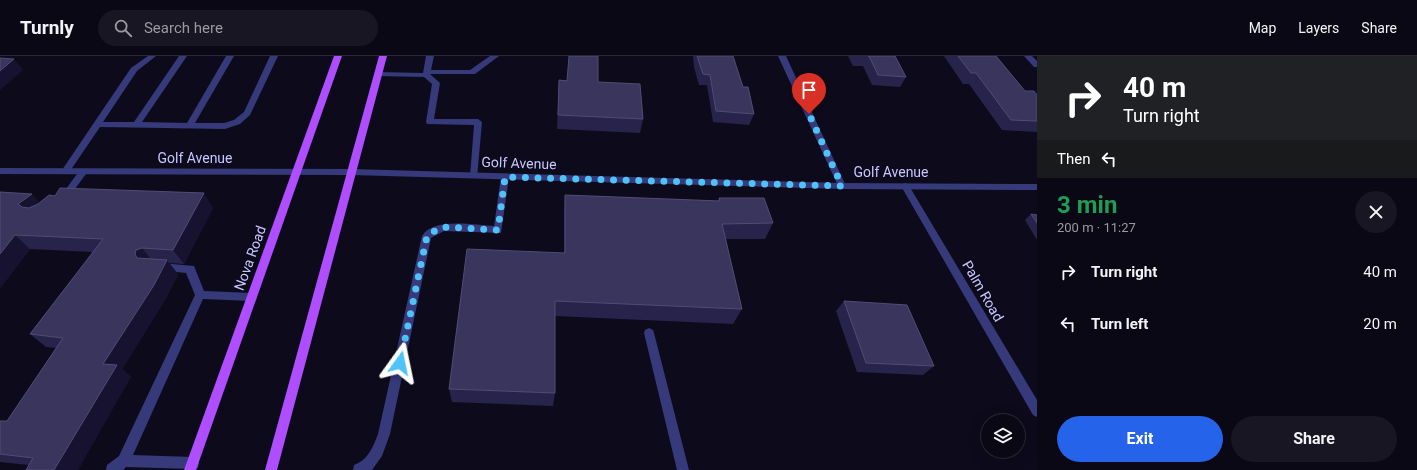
<!DOCTYPE html>
<meta charset="utf-8">
<style>
body{margin:0;font-family:Roboto,sans-serif;background:#181622;color:#f1f3f6;height:100vh;display:flex;flex-direction:column;font-size:15px;white-space:nowrap}
*{box-sizing:border-box;margin:0}
p{font-size:13px;color:#999aa0}
.icon{flex:none;width:22px;height:22px;fill:none;stroke:currentColor;stroke-width:2;stroke-linecap:round;stroke-linejoin:round}
.map{position:relative;flex:1;overflow:hidden}
.side{display:flex;flex-direction:column;background:#0a0814;width:380px}
.side>*{flex:none}
.hud{background:#202124;color:#fff;overflow:hidden}
.controls{position:absolute;left:981px;top:358px;display:grid;gap:8px}
.controls a{display:grid;place-items:center;width:44px;height:44px;border-radius:50%;background:#0a0814;box-shadow:0 4px 16px #0002,0 0 0 1px #2a2934;font-size:20px}
.pin{position:absolute;display:grid;place-items:center;width:34px;height:34px;color:#fff;margin:-41px -17px;border-radius:50% 50% 50% 0;rotate:-45deg;box-shadow:0 0 4px #0007}
.pin .icon{rotate:45deg}
.me{position:absolute;width:44px;margin:-22px;rotate:12deg;stroke-linejoin:round;filter:drop-shadow(0 0 3px #0008)}
.turn{display:flex;align-items:center;gap:14px;height:84px;padding:0 20px;font-size:18px}
.turn .icon{width:52px;height:52px;stroke-width:2.5}
.turn b{display:block;font-size:28px;line-height:34px}
.then{display:flex;align-items:center;height:38px;padding:0 20px;background:#0003;gap:8px;font-size:15px}
.round{display:grid;place-items:center;flex:none;width:42px;height:42px;border-radius:21px;background:#181622}
.summary{display:flex;align-items:center;justify-content:space-between;height:68px;padding:0 20px}
h1{font-size:24px;font-weight:700;line-height:30px;color:#1e9e55}
.cta{display:flex;gap:8px;margin-top:auto;padding:8px 20px}
.cta a{flex:1;height:46px;border-radius:24px;background:#2563eb;color:#fff;font-size:16px;font-weight:700;line-height:46px;text-align:center}
.cta a+a{background:#181622;color:#f1f3f6}
ul{padding:0;list-style:none}
li{display:flex;align-items:center;gap:12px;height:52px;padding:0 20px}
li div{flex:1}
li b{display:block;font-size:15px}
li em{font-style:normal}
header{display:flex;align-items:center;gap:24px;box-sizing:border-box;height:56px;padding:0 20px;background:#0a0814;border-bottom:1px solid #2a2934}
header strong{font-size:19px}
nav{display:flex;gap:22px;margin-inline-start:auto;font-size:14px}
.search{width:280px;height:36px;background:#181622;display:flex;align-items:center;gap:10px;box-sizing:border-box;padding:0 14px;border-radius:22px;color:#999aa0;font-size:15px}
main{display:flex;flex:1;min-height:0}
.map>svg:first-child{display:block}
.lines{fill:none;stroke-linecap:round;stroke-linejoin:round}
.service{fill:#36397a;fill-rule:evenodd}
.minor{fill:#36397a;fill-rule:evenodd}
.tertiary{fill:#36397a;fill-rule:evenodd}
.primary{fill:#ae4efe;fill-rule:evenodd}
.wall{fill:#28234a}
.shaded-wall{fill:#16122f}
.building{fill:#39355d;stroke:#504c76}
.route{stroke:#4fc3f7;stroke-width:7;stroke-dasharray:0 12.6}
.labels{text-anchor:middle;dominant-baseline:central;stroke-width:4;stroke-linejoin:round;paint-order:stroke}
.street-label{font-size:14px;fill:#c8c6ff;stroke:#0d0b1b}
</style>
<header>
<strong>Turnly</strong>
<div class="search"><svg class="icon" aria-label="search" viewBox="0 0 24 24"><circle cx="10" cy="10" r="6"/><path d="M15 15l6 6"/></svg>Search here</div>
<nav><a>Map</a><a>Layers</a><a>Share</a></nav>
</header>
<main>
<div class="map">
<svg width="1037" height="414" viewBox="0 0 1037 414">
<rect width="100%" height="100%" fill="#0d0b1b"/>
<g class="lines">
<path class="service" d="M 148,0 L 156,0 L 137,15 L 103,66 L 134,66 L 179,0 L 187,0 L 142,66 L 187,67 L 226,0 L 234,0 L 195,67 L 224,67 L 234,64 L 244,56 L 270,0 L 278,0 L 250,59 L 240,68 L 225,73 L 100,71 L 68,118 L 62,118 L 61,116 L 62,114 L 131,12 Z
M 426,0 L 434,0 L 431,14 L 470,14 L 490,0 L 499,0 L 475,18 L 430,18 L 440,27 L 434,63 L 478,63 L 482,66 L 477,122 L 471,122 L 470,120 L 474,69 L 427,68 L 426,66 L 432,28 L 424,21 L 378,20 L 374,18 L 378,16 L 423,17 Z
M 83,113 L 87,116 L 86,118 L 66,145 L 60,145 L 58,143 L 60,141 L 80,114 Z
M 505,118 L 509,121 L 501,177 L 444,175 L 431,182 L 390,378 L 382,400 L 372,414 L 353,414 L 354,409 C 368,404 373,391 378,378 L 422,180 C 433,161 475,169 494,170 L 501,121 Z
M 161,207 L 194,210 L 204,235 L 252,237 L 256,238 L 257,241 L 256,244 L 252,245 L 203,243 L 133,399 L 193,401 L 198,402 L 199,407 L 198,412 L 193,413 L 126,411 L 123,414 L 106,414 L 107,409 L 119,400 L 195,239 L 186,217 L 157,214 L 156,211 L 157,208 Z"/>
<path class="minor" d="M 778,0 L 786,0 L 846,130 L 845,132 L 842,133 L 838,130 Z
M 1024,0 L 1032,0 L 1037,5 L 1037,11 L 1034,11 Z
M 905,127 L 908,128 L 1037,344 L 1037,361 L 1033,359 L 901,130 Z
M 649,272 L 653,274 L 654,277 L 689,414 L 677,414 L 644,277 L 645,274 Z"/>
<path class="tertiary" d="M 0,112 L 351,113 L 842,127 L 1037,128 L 1037,134 L 842,133 L 351,119 L 0,118 Z"/>
<path class="primary" d="M 334,0 L 342,0 L 196,414 L 184,414 Z
M 379,0 L 387,0 L 277,414 L 265,414 Z"/>
</g>
<path class="wall" d="M 693,0 L 733,0 L 743,31 L 754,58 L 749,69 L 713,66 L 707,29 L 699,29 L 694,11 Z
M 848,0 L 895,0 L 906,21 L 900,31 L 872,29 L 863,10 L 853,10 Z
M 944,0 L 996,0 L 1025,35 L 1037,39 L 1037,76 L 1002,74 L 969,28 L 963,28 Z
M 559,24 L 598,26 L 643,63 L 640,77 L 557,73 Z
M 0,136 L 40,146 L 213,152 L 184,208 L 169,207 L 178,218 L 166,242 L 122,313 L 131,321 L 29,409 L 0,406 L 0,365 L 7,365 L 56,292 L 46,291 L 30,278 L 93,196 L 30,193 L 0,232 Z
M 565,139 L 718,145 L 719,142 L 773,167 L 765,183 L 726,183 L 742,253 L 733,268 L 555,260 L 555,337 L 553,350 L 452,346 L 449,333 L 564,196 L 564,156 Z
M 1031,158 L 1037,159 L 1037,184 L 1025,164 Z
M 844,245 L 934,310 L 923,319 L 857,316 L 836,255 Z"/>
<path class="shaded-wall" d="M 14,3 L 23,14 L 0,34 L 0,15 Z
M 204,137 L 213,152 L 184,208 L 173,194 Z
M 32,138 L 46,153 L 32,162 L 18,148 Z
M 15,179 L 30,193 L 0,232 L 0,198 Z
M 142,192 L 153,206 L 137,202 L 135,198 L 136,194 Z
M 167,204 L 178,218 L 166,242 L 122,313 L 131,321 L 78,414 L 54,414 L 103,308 Z"/>
<path class="building" d="M 569,0 L 598,0 L 598,26 L 640,28 L 643,63 L 558,59 L 559,24 L 567,25 Z
M 697,0 L 733,0 L 743,31 L 748,31 L 754,58 L 716,55 L 710,19 L 703,18 Z
M 868,0 L 895,0 L 906,21 L 878,19 L 869,0 Z
M 958,0 L 996,0 L 1025,35 L 1034,35 L 1037,39 L 1037,65 L 1011,64 L 976,17 L 971,17 Z
M 0,2 L 14,3 L 0,15 Z
M 60,132 L 204,137 L 173,194 L 142,192 L 136,194 L 135,198 L 137,202 L 167,204 L 154,229 L 103,308 L 117,309 L 54,414 L 26,414 L 33,402 L 0,398 L 0,365 L 7,365 L 63,282 L 30,278 L 103,183 L 15,179 L 0,198 L 0,136 L 32,138 L 18,148 L 22,151 L 29,152 L 38,148 L 49,139 L 55,140 Z
M 565,139 L 720,145 L 719,142 L 764,142 L 773,167 L 722,168 L 742,253 L 555,245 L 555,337 L 449,333 L 467,193 L 565,197 Z
M 1031,158 L 1037,159 L 1037,167 Z
M 844,245 L 907,249 L 934,310 L 866,307 Z"/>
<g class="lines">
<path class="route" d="M 400,307 L 427,180 L 436,174 L 443,171 L 498,174 L 505,121 L 842,130 L 809,58"/>
</g>
<g class="labels">
<g class="street-label">
<text x="195" y="102">Golf Avenue</text>
<text transform="translate(519 107) rotate(2)">Golf Avenue</text>
<text x="891" y="116">Golf Avenue</text>
<text transform="translate(250 202) rotate(-70)">Nova Road</text>
<text transform="translate(983 235) rotate(60)">Palm Road</text>
</g>
</g>
</svg>
<div class="controls">
<a><svg class="icon" aria-label="layers" viewBox="0 0 24 24"><path d="M12 4l9 5-9 5-9-5zM3 14l9 5 9-5"/></svg></a>
</div>
<div class="pin" style="left:809px;top:58px;background:#d93025"><svg class="icon" aria-label="arrive" viewBox="0 0 24 24"><path d="M6 21V4h12l-3 4 3 4H6"/></svg></div>
<svg class="me" style="left:400px;top:307px" viewBox="-20 -20 40 40"><path d="M0-17L14 15 0 8-14 15z" fill="#4fc3f7" stroke="#fff" stroke-width="4"/></svg>
</div>
<section class="side">
<div class="hud">
<div class="turn"><svg class="icon" aria-label="right" viewBox="0 0 24 24"><path d="M7 20v-9h11M14 6l5 5-5 5"/></svg><div><b>40 m</b>Turn right</div></div>
<div class="then">Then<svg class="icon" aria-label="left" viewBox="0 0 24 24"><path d="M17 20v-9H6M10 6l-5 5 5 5"/></svg></div>
</div>
<div class="summary"><div><h1>3 min</h1><p>200 m · 11:27</p></div><a class="round"><svg class="icon" aria-label="close" viewBox="0 0 24 24"><path d="M6 6l12 12M18 6L6 18"/></svg></a></div>
<ul>
<li><svg class="icon" aria-label="right" viewBox="0 0 24 24"><path d="M7 20v-9h11M14 6l5 5-5 5"/></svg><div><b>Turn right</b></div><em>40 m</em></li>
<li><svg class="icon" aria-label="left" viewBox="0 0 24 24"><path d="M17 20v-9H6M10 6l-5 5 5 5"/></svg><div><b>Turn left</b></div><em>20 m</em></li>
</ul>
<div class="cta"><a>Exit</a><a>Share</a></div>
</section>
</main>
